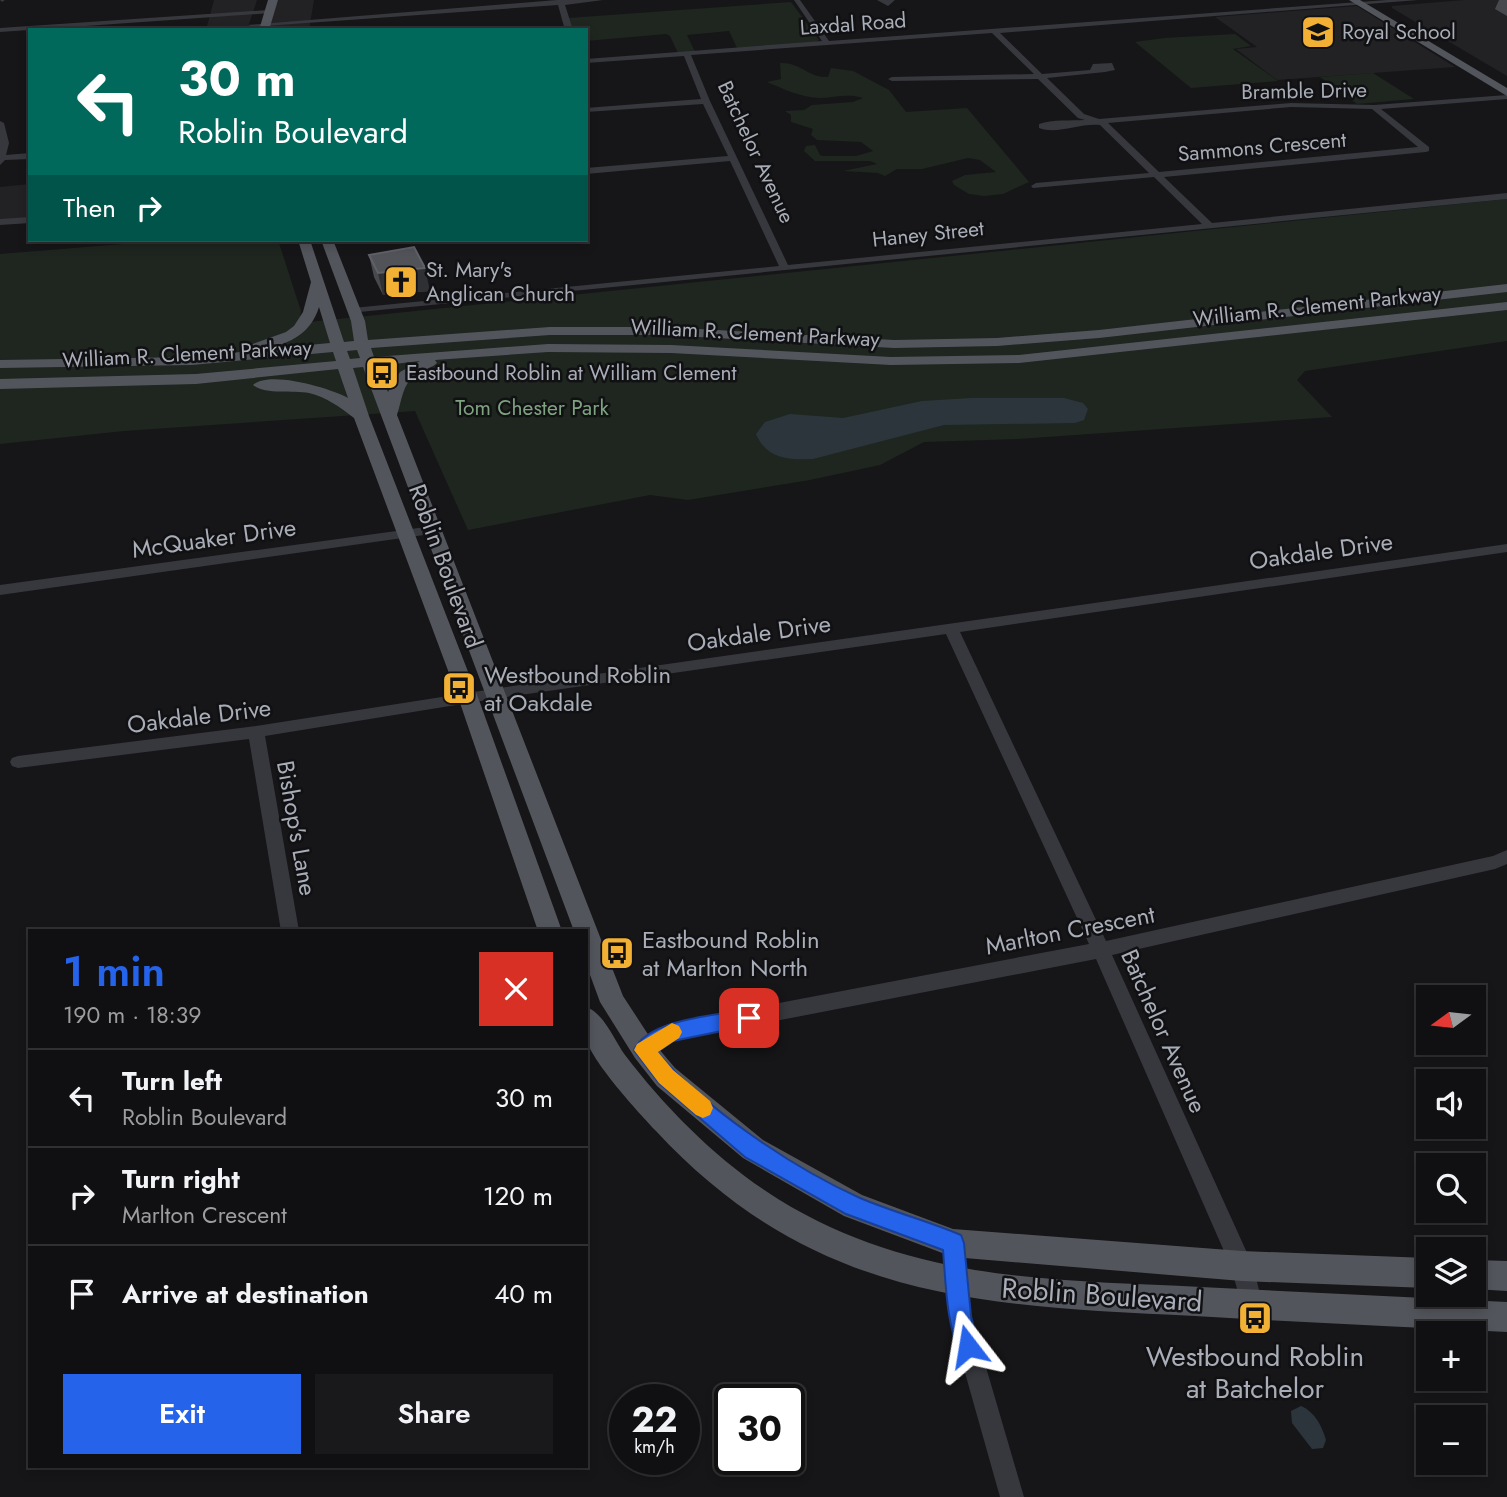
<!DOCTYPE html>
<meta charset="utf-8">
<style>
body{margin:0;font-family:Jost,sans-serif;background:#19191b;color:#f1f3f6;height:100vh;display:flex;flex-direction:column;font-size:26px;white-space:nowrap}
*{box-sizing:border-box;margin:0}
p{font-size:23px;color:#9c9d9f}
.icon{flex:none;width:38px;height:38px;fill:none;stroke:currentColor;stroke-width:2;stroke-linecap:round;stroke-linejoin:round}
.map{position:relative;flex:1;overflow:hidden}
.panel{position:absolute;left:28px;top:929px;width:560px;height:539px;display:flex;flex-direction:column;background:#101012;border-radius:0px;box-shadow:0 4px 10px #0003,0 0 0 2px #303032}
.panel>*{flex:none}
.top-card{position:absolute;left:28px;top:28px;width:560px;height:214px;border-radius:0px;box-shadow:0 4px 10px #0003,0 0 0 2px #303032;background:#00695c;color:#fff;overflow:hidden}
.needle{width:46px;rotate:255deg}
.tools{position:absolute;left:1416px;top:985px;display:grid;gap:14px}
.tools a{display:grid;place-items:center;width:70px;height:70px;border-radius:0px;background:#101012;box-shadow:0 4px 10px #0003,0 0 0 2px #303032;font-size:35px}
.speed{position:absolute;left:609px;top:1384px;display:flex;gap:14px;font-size:35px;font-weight:700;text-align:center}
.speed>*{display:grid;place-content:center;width:91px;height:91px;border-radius:50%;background:#101012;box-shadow:0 4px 10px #0003,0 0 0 2px #303032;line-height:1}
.speed small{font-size:18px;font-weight:400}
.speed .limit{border:4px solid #111;border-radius:10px;background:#fff;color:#111}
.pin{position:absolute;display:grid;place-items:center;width:60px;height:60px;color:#fff;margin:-30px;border-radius:14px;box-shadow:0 4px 10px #0006}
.me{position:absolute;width:77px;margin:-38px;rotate:346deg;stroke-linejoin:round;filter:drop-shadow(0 0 5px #0008)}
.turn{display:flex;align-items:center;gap:24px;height:147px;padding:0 35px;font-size:32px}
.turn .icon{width:91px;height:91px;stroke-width:2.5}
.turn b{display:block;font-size:49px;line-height:60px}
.then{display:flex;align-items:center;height:66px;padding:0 35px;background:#0003;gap:14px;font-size:26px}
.round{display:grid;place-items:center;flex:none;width:74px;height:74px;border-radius:0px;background:#19191b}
.summary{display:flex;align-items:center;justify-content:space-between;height:119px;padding:0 35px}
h1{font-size:42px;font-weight:600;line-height:52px;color:#2563eb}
.action{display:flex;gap:14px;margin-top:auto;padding:14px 35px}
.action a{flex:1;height:80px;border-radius:0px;background:#2563eb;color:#fff;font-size:28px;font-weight:600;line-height:80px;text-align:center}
.action a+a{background:#19191b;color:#f1f3f6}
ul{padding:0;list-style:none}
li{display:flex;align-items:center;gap:21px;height:98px;padding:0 35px;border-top:2px solid #303032}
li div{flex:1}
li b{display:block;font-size:26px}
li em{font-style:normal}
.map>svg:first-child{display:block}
.built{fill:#222225}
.green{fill:#1e261f}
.water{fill:#2c353c}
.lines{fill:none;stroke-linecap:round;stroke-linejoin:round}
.minor{fill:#37383d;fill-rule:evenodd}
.major{fill:#53555c;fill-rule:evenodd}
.wall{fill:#47494d}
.shaded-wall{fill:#2f3033}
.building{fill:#525359;stroke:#5f6168;stroke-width:2}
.route{fill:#2563eb;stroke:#184099;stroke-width:2}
.slow{fill:#f59e0b}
.labels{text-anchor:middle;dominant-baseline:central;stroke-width:5;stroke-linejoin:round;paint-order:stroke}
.far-street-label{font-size:21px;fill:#a8adb8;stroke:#111113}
.far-poi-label{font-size:21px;fill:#a8adb8;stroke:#111113;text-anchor:start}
.far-park-label{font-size:21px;fill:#7fa381;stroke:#111113}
.street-label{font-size:24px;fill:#a8adb8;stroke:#111113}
.poi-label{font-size:24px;fill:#a8adb8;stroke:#111113;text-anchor:start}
.near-street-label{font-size:28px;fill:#a8adb8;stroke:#111113}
.near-poi-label{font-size:28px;fill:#a8adb8;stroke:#111113}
</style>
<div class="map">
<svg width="1507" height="1497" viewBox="0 0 1507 1497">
<rect width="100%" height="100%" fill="#161618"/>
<path class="built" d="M 214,0 L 257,0 L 247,30 L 206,30 Z
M 274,0 L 314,0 L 309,30 L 266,30 Z
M 1464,0 L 1507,0 L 1507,76 L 1392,8 L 1392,6 Z
M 1357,6 L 1455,67 L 1277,80 L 1236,49 L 1257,47 L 1215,17 Z
M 30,184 L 30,219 L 0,221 L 0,187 Z"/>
<path class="green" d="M 791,2 L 819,40 L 814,43 L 737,48 L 729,31 L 687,35 L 695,52 L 678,53 L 670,36 L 666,34 L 586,41 L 586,30 L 572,30 L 568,18 Z
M 1235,34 L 1251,46 L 1233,49 L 1278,81 L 1191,88 L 1135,42 L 1164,38 Z
M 780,63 C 801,62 808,78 828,77 L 831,68 L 853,71 L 889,90 L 906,112 L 967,108 L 1029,182 L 1003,194 L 984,196 L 969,194 L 954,185 L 952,181 L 965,175 L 996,172 L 980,160 L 968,158 L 922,169 L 897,169 L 885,176 L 878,173 L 843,171 L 877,164 L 870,161 L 815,161 L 804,151 L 806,146 L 815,145 L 820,155 L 823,156 L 856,156 L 873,151 L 861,142 L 817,140 L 811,135 L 813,129 L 791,122 L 791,115 L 785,111 L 804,110 L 812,105 L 853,102 L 863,98 C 848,93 834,98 819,98 C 799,97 784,89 767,82 L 781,79 Z
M 1373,73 L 1414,99 L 1357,104 L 1320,77 Z
M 1507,199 L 1507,341 L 1305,371 L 1297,380 L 1332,417 L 1018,439 L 924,442 L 880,465 L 810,480 L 688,500 L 650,495 L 468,530 L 415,411 L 124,431 L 0,444 L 0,254 L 172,240 L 278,240 L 301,311 L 299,323 Z"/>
<path class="water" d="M 972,398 L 1064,398 L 1083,403 L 1088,409 L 1084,420 L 1075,423 L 944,425 L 813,459 C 788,460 767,459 756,434 L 765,422 L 790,414 L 843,418 L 922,401 Z
M 1301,1406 C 1315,1412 1322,1426 1326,1440 L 1323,1448 L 1312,1449 L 1292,1423 L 1291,1411 Z"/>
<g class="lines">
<path class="minor" d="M 0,0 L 5,0 L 2,2 Z
M 557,0 L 603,0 L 565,5 L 573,30 L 565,30 L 558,5 L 252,27 L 248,25 Z
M 794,0 L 800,0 L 829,41 L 1387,0 L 1418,0 L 1000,33 L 1042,74 L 1090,70 L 1093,64 L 1112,63 L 1115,70 L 1105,72 L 1047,78 L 1084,114 L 1099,119 L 1291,103 L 1374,105 L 1507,95 L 1507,99 L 1381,109 L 1429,147 L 1429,151 L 1426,152 L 1164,177 L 1212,223 L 1507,193 L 1507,199 L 349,313 L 348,311 L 353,308 L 779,266 L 730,161 L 586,174 L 586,168 L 728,156 L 703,104 L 586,112 L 586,108 L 701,99 L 684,56 L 586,63 L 586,59 L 822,41 ZM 992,33 L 1034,74 L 892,77 L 888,79 L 892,81 L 1038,79 L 1078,118 L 1085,120 C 1070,121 1053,119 1039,124 L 1039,128 C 1057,135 1079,123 1100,125 L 1149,173 L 1036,183 L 1031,186 L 1033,188 L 1154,177 L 1202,224 L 788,265 L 710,101 L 691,55 ZM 1291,107 L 1372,109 L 1418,147 L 1159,172 L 1108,123 Z
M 877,0 L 895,0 L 888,6 Z
M 269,10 L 271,13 L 0,32 L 0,28 Z
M 0,121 L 4,123 L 9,143 L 6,155 L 30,153 L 30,159 L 5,160 L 0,165 Z
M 30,217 L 30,223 L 0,225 L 0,219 Z
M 433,526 L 440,530 L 438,533 L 0,595 L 0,585 Z
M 1507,544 L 1507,552 L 960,632 L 1106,941 L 1493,856 L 1507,850 L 1507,864 L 1495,869 L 1112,955 L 1253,1266 L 1263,1306 L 1260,1314 L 1252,1317 L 1244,1314 L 1231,1267 L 1096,959 L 672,1041 L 644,1059 L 637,1056 L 634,1050 L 637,1044 L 668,1024 L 1089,944 L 946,634 L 493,699 L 265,736 L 299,931 L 281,931 L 249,739 L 18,768 L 12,766 L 10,762 L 12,758 L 18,756 L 256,726 L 493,689 Z
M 953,1232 L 961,1235 L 964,1243 L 971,1316 L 1024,1497 L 1000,1497 L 949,1316 L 942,1243 L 945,1235 Z"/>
<path class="major" d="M 268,0 L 278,0 L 269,30 L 259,30 Z
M 1349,0 L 1360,0 L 1507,88 L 1507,96 Z
M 298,240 L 310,240 L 344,342 L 354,341 L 351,321 L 321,240 L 333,240 L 365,321 L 368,340 L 550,327 L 664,327 L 894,340 L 997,338 L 1099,330 L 1507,284 L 1507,292 L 1099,338 L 997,346 L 894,348 L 664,335 L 550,335 L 371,348 L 374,357 L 548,344 L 671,345 L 891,357 L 1019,355 L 1507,302 L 1507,310 L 1019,363 L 891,365 L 671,353 L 548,352 L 435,360 L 437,363 C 432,368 424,369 417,374 C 402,383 402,401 397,415 L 623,996 L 653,1042 L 675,1068 L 763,1140 L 862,1195 L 953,1229 L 1242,1251 L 1428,1258 L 1428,1288 L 1242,1281 L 953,1257 L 844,1216 L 743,1158 L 657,1086 L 635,1058 L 600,1002 L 586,964 L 586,931 L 574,931 L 363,367 L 353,368 L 369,416 L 479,700 L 562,931 L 538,931 L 459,700 L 354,418 C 340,407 326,397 309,393 C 293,390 265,395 253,385 C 269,370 330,388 348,398 L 338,369 L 196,384 L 0,389 L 0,379 L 196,374 L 336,361 L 333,352 L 192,365 L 0,368 L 0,360 L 192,357 L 250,351 L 248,348 L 250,345 L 286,332 L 294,326 L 303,312 L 311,282 ZM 319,307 L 330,343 L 266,349 C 291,343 311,333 319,307 ZM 357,350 L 360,358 L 350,359 L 347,351 ZM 420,361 L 400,372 L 388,392 L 377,366 Z
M 586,1007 C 604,1013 614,1040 625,1055 C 667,1110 719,1162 778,1199 C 911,1281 1050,1280 1201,1287 C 1303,1292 1405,1297 1507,1302 L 1507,1332 C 1403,1327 1299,1322 1195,1316 C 980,1306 813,1300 656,1131 C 640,1114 590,1060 586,1038 C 585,1029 586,1017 586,1007 Z
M 1474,1260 L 1507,1261 L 1507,1291 L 1474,1289 Z"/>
</g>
<path class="wall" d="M 1499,0 L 1507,0 L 1507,16 L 1495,9 Z
M 369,255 L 430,291 L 383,295 L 374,277 Z"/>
<path class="shaded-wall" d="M 425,268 L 430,291 L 383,295 L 378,273 Z"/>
<path class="building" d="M 414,247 L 425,268 L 378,273 L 369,255 Z"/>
<path class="route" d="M 749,1009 L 756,1011 L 759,1018 L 756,1024 L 673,1041 L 657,1052 C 704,1108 793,1168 860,1198 C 893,1212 928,1221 961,1235 L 964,1243 L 971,1316 L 979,1346 L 976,1354 L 968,1358 L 960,1354 C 946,1321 946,1285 943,1250 L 846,1214 L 745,1157 L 659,1083 L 634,1050 C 648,1019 718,1015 749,1009 Z"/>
<path class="slow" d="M 672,1023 L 679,1026 L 682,1032 L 679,1038 L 658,1052 L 673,1070 L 710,1101 L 713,1108 L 710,1115 L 703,1118 L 696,1115 L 659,1083 L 634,1050 L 637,1044 Z"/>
<defs>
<g id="school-square" transform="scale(1.75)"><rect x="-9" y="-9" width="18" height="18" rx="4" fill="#f2b134" stroke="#111113"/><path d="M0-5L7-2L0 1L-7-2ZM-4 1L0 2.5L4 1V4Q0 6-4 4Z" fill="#111"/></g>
<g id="church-square" transform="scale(1.75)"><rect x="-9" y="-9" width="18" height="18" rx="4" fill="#f2b134" stroke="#111113"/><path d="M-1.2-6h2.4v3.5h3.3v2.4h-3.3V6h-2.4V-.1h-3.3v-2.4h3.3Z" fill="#111"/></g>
<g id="bus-square" transform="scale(1.75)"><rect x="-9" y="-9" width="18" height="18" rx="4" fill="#f2b134" stroke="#111113"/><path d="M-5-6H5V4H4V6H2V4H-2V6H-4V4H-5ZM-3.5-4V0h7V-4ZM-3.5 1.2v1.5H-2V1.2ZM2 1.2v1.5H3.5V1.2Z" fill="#111"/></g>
</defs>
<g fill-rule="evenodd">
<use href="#school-square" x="1318" y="32"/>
<use href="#church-square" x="401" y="282"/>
<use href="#bus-square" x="382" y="373"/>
<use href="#bus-square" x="459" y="688"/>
<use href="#bus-square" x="617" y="953"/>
<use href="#bus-square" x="1255" y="1318"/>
</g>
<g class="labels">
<g class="far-street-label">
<text transform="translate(853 24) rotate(-4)">Laxdal Road</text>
<text transform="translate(1304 91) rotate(-1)">Bramble Drive</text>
<text transform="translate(1262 147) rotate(-5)">Sammons Crescent</text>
<text transform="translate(756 152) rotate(65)">Batchelor Avenue</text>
<text transform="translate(928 234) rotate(-6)">Haney Street</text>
<text transform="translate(1317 306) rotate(-6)">William R. Clement Parkway</text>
<text transform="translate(755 333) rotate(3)">William R. Clement Parkway</text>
<text transform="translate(187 354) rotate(-3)">William R. Clement Parkway</text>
</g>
<g class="far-poi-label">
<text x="1342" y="32">Royal School</text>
<text x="426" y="270">St. Mary's<tspan x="426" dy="24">Anglican Church</tspan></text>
<text x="406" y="373">Eastbound Roblin at William Clement</text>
</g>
<g class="far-park-label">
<text x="532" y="408">Tom Chester Park</text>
</g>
<g class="street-label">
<text transform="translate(214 538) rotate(-8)">McQuaker Drive</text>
<text transform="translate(1321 551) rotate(-8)">Oakdale Drive</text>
<text transform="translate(446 566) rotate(70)">Roblin Boulevard</text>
<text transform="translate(759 633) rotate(-8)">Oakdale Drive</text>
<text transform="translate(199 716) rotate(-7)">Oakdale Drive</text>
<text transform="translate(297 828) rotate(80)">Bishop's Lane</text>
<text transform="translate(1070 930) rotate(-11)">Marlton Crescent</text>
<text transform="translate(1164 1031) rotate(66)">Batchelor Avenue</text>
</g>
<g class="poi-label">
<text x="484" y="674">Westbound Roblin<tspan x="484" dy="28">at Oakdale</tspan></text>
<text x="642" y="939">Eastbound Roblin<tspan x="642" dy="28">at Marlton North</tspan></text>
</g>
<g class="near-street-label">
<text transform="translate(1102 1295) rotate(4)">Roblin Boulevard</text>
</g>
<g class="near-poi-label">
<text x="1255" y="1356">Westbound Roblin<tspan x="1255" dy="32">at Batchelor</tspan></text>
</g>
</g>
</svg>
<div class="tools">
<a><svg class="needle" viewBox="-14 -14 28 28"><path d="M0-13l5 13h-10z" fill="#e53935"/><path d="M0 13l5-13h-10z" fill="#9c9d9f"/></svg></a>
<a><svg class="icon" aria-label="sound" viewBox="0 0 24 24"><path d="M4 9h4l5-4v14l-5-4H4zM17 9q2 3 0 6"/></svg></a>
<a><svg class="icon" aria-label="search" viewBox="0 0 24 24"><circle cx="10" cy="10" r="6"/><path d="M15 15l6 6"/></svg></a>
<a><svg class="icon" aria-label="layers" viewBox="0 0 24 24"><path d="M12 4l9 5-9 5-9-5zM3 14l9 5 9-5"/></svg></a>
<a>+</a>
<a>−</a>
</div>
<div class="speed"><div>22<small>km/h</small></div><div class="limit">30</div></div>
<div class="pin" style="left:749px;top:1018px;background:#d93025"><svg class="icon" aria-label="arrive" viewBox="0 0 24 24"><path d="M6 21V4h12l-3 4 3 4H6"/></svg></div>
<svg class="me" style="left:968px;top:1346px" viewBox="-20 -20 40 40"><path d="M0-17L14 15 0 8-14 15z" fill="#2563eb" stroke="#fff" stroke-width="4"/></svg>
<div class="top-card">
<div class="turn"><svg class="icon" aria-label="left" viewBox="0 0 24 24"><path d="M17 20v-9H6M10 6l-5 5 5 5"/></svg><div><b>30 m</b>Roblin Boulevard</div></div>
<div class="then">Then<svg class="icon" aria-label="right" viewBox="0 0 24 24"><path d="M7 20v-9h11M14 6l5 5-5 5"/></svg></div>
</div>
<section class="panel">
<div class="summary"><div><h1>1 min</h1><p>190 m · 18:39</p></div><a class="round" style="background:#d93025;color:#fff"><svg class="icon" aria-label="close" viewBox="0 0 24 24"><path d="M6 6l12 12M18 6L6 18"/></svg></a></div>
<ul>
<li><svg class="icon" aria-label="left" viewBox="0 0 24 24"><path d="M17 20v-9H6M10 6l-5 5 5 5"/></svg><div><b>Turn left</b><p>Roblin Boulevard</p></div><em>30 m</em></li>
<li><svg class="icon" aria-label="right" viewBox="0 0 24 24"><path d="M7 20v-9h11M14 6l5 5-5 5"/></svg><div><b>Turn right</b><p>Marlton Crescent</p></div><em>120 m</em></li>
<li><svg class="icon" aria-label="arrive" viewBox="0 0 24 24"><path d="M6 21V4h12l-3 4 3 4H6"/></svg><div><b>Arrive at destination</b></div><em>40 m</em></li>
</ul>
<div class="action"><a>Exit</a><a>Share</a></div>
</section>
</div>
